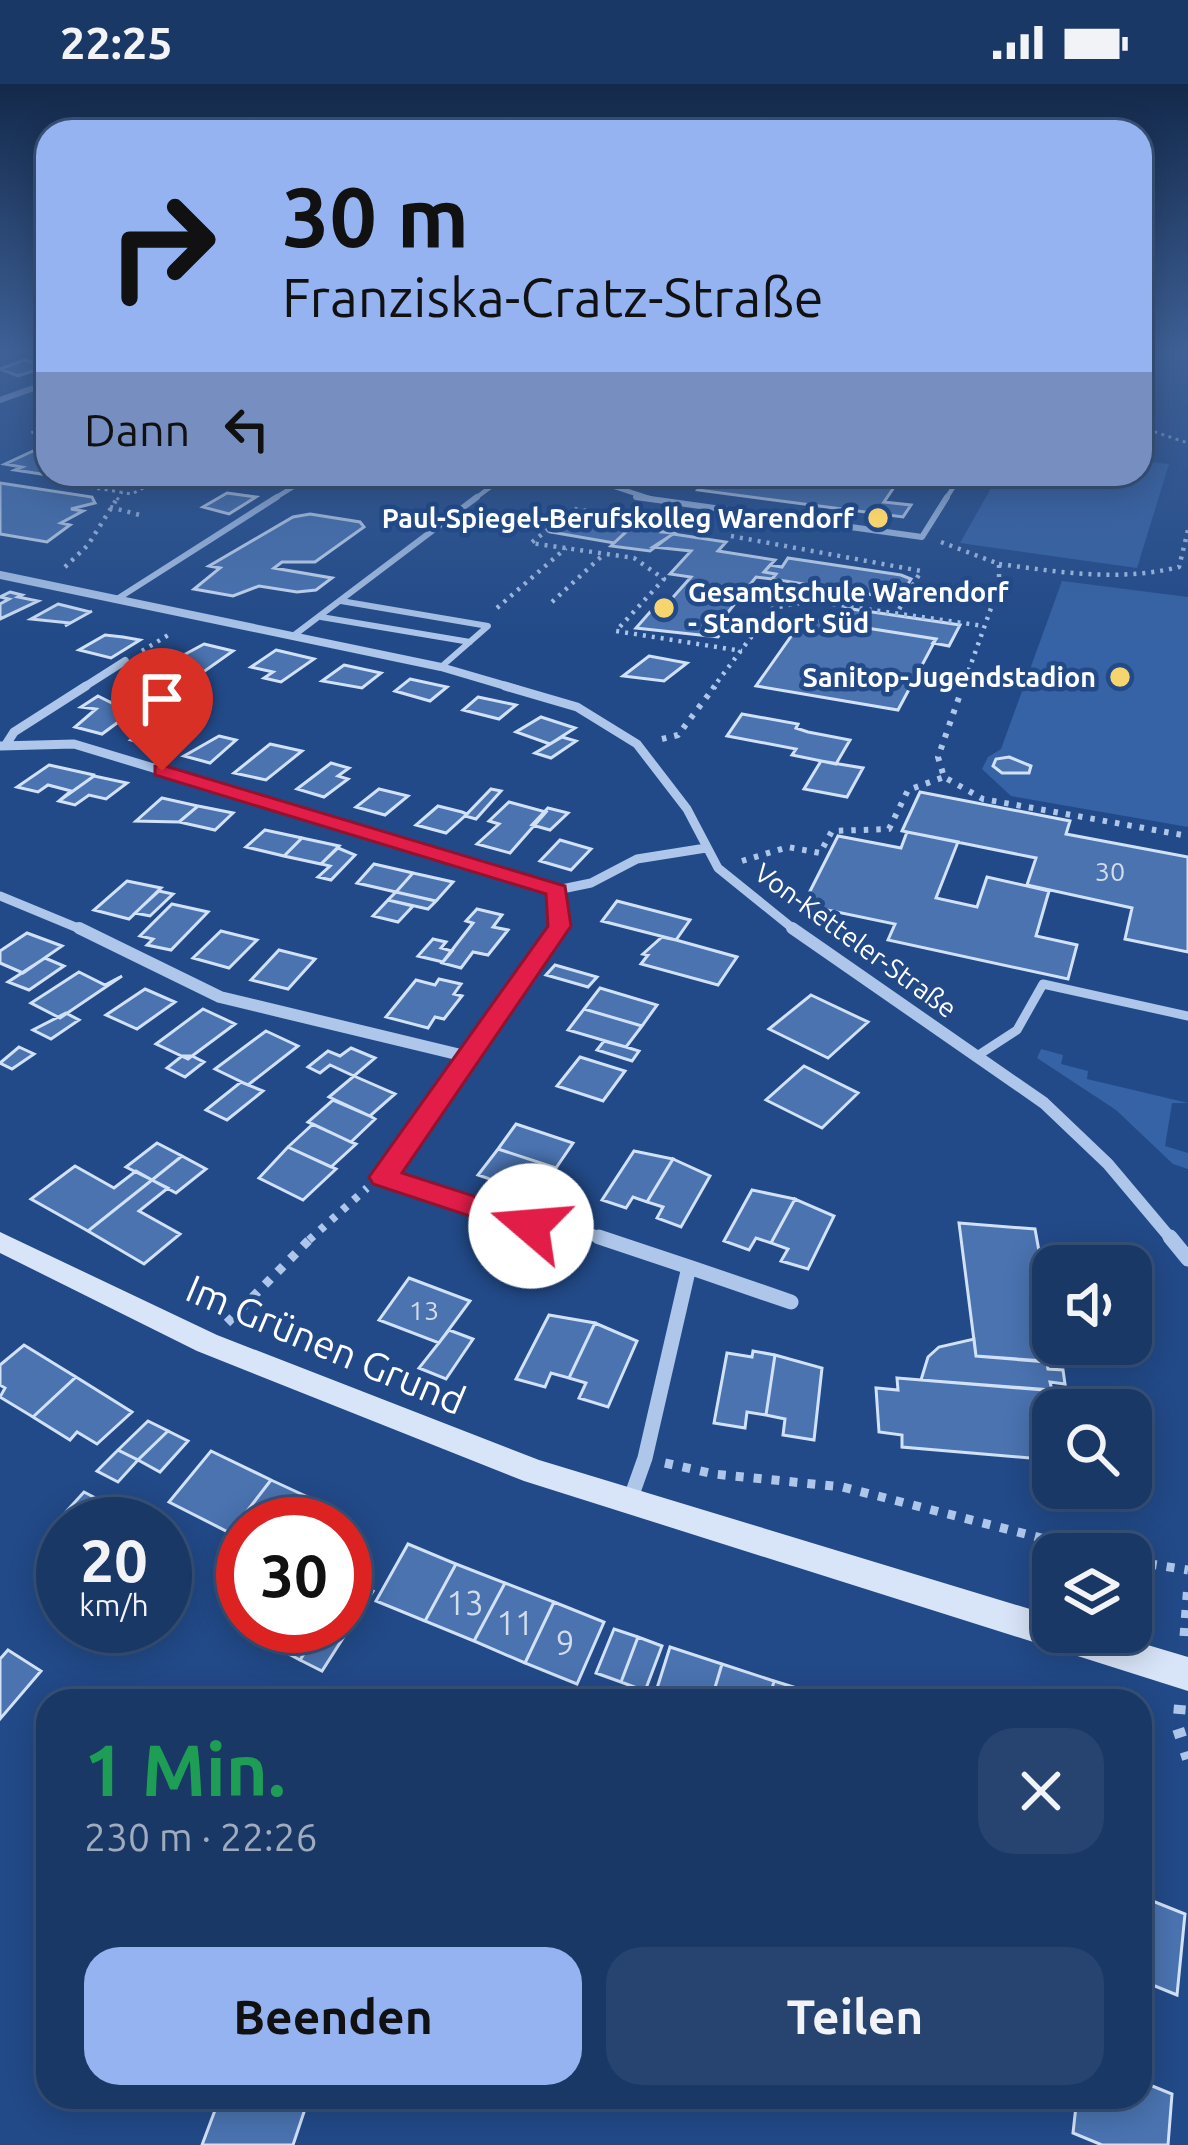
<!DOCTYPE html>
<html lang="de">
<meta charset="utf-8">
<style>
body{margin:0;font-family:Ubuntu,sans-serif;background:#27436f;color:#f1f3f6;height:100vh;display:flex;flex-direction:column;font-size:45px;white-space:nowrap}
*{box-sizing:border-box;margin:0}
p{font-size:39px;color:#9facbf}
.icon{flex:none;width:66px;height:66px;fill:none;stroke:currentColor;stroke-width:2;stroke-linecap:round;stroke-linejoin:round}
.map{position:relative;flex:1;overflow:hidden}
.side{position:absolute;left:36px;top:1605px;width:1116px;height:420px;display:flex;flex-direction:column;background:#1a3866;border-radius:36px;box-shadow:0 6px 30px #0003,0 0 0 3px #38527a}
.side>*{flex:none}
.banner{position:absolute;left:36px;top:36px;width:1116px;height:366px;border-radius:36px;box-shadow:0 6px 30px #0003,0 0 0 3px #38527a;background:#95b2f1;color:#111;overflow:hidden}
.tools{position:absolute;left:1032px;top:1161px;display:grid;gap:24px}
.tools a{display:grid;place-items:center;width:120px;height:120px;border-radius:24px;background:#1a3866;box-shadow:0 6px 30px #0003,0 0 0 3px #38527a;font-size:60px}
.speed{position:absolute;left:36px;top:1413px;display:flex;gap:24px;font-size:60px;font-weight:700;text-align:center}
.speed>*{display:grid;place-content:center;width:156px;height:156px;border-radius:50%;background:#1a3866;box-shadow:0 6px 30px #0003,0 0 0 3px #38527a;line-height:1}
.speed small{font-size:30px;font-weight:400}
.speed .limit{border:18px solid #d22;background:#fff;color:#111}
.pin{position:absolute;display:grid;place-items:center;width:102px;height:102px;color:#fff;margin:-123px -51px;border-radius:50% 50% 50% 0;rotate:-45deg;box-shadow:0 0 12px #0007}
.pin .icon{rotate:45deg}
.me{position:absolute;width:132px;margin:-66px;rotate:288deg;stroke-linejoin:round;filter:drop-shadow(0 0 9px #0008)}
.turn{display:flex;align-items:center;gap:42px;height:252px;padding:0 48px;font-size:54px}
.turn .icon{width:156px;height:156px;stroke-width:2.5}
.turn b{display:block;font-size:84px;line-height:102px}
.then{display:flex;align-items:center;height:114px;padding:0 48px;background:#0003;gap:24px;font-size:45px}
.round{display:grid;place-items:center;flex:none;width:126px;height:126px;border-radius:36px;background:#27436f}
.headline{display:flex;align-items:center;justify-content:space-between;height:204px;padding:0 48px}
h1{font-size:72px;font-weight:600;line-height:90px;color:#1e9e55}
.cta{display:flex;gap:24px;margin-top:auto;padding:24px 48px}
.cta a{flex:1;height:138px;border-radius:36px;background:#95b2f1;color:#111;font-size:48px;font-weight:600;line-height:138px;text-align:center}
.cta a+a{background:#27436f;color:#f1f3f6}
.status{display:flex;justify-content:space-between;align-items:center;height:84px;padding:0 60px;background:#1a3866;direction:ltr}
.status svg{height:33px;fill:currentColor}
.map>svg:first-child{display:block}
.green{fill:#3663a5}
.building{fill:#4a73b0;stroke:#d1e1f7;stroke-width:3}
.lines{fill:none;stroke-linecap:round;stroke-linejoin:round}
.path-far5{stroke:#adc6ea;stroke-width:3;stroke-dasharray:3 4.5;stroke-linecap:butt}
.path-far4{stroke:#adc6ea;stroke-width:4.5;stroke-dasharray:3 6;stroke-linecap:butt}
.path-far3{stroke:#adc6ea;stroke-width:6;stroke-dasharray:4.5 8;stroke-linecap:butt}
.path-far2{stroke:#adc6ea;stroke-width:8;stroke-dasharray:6 9;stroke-linecap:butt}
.path-far1{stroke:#adc6ea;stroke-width:9;stroke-dasharray:8 10;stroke-linecap:butt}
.path{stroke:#adc6ea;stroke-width:12;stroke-dasharray:9 15;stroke-linecap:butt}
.lane-far2{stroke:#adc6ea;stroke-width:4.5}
.lane-far1{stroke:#adc6ea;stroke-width:6}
.lane{stroke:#adc6ea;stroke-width:9}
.street-far4{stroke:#adc6ea;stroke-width:6}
.street-far3{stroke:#adc6ea;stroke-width:8}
.street-far2{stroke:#adc6ea;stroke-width:9}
.street-far1{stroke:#adc6ea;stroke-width:12}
.street{stroke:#adc6ea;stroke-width:15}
.secondary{fill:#d8e4f8;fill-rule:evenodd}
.route{fill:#e11d48;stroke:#92132f;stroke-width:3}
.poi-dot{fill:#f6d56e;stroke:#224a88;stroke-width:4.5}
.labels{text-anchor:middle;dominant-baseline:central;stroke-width:9;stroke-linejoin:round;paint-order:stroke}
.far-poi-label{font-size:27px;font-weight:bold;fill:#fff;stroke:#224a88;text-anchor:end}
.number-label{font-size:27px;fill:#d2dceb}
.far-street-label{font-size:27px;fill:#fff;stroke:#224a88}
.near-number-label{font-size:33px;fill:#d2dceb}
.near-street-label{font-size:39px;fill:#fff;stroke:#224a88}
</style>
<div class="status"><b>22:25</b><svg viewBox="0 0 49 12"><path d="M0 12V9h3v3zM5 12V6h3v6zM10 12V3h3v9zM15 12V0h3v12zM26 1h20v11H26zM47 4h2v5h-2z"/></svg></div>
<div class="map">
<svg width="1188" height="2061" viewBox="0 0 1188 2061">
<rect width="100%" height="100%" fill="#224a88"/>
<path class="green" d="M 1140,377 L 1169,380 L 1137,484 L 960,459 L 999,390 L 1140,390 Z
M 1062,497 L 1188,513 L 1188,743 L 1011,712 L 982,685 L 988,673 L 1001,665 Z
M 1041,965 L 1063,971 L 1061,980 L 1088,987 L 1087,995 L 1188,1019 L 1172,1019 L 1165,1062 L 1188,1069 L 1188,1085 L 1173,1080 L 1116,1026 L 1037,974 Z"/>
<path class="building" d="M 24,276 L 48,282 L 18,292 L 0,285 Z
M 33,367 L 48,370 L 48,390 L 101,390 L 87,397 L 15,386 L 22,383 L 5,380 Z
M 713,390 L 787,390 L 855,399 L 862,390 L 903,390 L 884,418 L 911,421 L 903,433 L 698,406 Z
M 0,399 L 92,413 L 95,419 L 71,425 L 83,427 L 61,439 L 70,441 L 47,458 L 0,450 Z
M 227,409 L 256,413 L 229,430 L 203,423 Z
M 310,430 L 360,438 L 364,443 L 315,478 L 282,478 L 274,484 L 332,494 L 316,506 L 297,508 L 259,502 L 233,512 L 194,505 L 220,484 L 209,482 L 293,433 Z
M 581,431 L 636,439 L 614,459 L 551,448 L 564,436 L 574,437 Z
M 634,440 L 665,445 L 662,448 L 674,449 L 650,467 L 611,462 Z
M 673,450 L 726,458 L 718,467 L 775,476 L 764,488 L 776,490 L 772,495 L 756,493 L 721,537 L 729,539 L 718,553 L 636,544 L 650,528 L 659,529 L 691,493 L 670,490 L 691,467 L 653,463 Z
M 788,474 L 901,491 L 911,495 L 901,512 L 887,513 L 772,495 L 776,490 L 764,488 L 770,481 L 782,483 Z
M 10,508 L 22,511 L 18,513 L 38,517 L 0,535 L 0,520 L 9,515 L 0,513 Z
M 58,520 L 90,528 L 92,527 L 65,542 L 70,539 L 31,535 Z
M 845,524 L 960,541 L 949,562 L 933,559 L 936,555 L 835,539 Z
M 804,534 L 835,539 L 936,555 L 898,626 L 756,602 Z
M 105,551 L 123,553 L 140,556 L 111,574 L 79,566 Z
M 204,560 L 233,567 L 192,596 L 184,595 L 197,586 L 167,580 Z
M 276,566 L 314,575 L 281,598 L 264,594 L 273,588 L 251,583 Z
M 649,572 L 687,579 L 664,597 L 623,592 Z
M 344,581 L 381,589 L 362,604 L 322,597 Z
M 410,595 L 447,603 L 430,617 L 395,607 Z
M 98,612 L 112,619 L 136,625 L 102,650 L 75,643 L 96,625 L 81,623 Z
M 478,613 L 516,621 L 499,635 L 463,626 Z
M 742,630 L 798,640 L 796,644 L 808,648 L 850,656 L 836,680 L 792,671 L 796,665 L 727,652 Z
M 541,633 L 575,644 L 550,660 L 516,648 Z
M 155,640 L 180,646 L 156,663 L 131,656 Z
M 219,652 L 236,656 L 210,679 L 184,672 Z
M 562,653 L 576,657 L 551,674 L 535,669 Z
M 270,660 L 302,667 L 266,696 L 234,689 Z
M 1009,673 L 1031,682 L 1029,689 L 1002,689 L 993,682 L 996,675 Z
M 821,677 L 863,684 L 847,713 L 804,705 Z
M 331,679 L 349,684 L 338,692 L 348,695 L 324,713 L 297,705 Z
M 49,681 L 94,691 L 94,692 L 59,717 L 71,707 L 48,701 L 38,708 L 17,703 Z
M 94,692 L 127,699 L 106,715 L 89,711 L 75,721 L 59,717 Z
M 379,705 L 408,712 L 385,731 L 356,723 Z
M 491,705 L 501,707 L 476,735 L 465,732 Z
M 920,708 L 1070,737 L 1066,750 L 1188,773 L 1188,868 L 1125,855 L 1132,824 L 1027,801 L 1036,774 L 902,747 Z
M 162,714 L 198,722 L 179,738 L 136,737 Z
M 509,718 L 546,728 L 510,769 L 477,760 L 499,740 L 489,737 Z
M 198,722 L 233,729 L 215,746 L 179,738 Z
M 438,722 L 462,728 L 467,730 L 446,749 L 416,741 Z
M 548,724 L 568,729 L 550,746 L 532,741 Z
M 265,746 L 302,754 L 284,772 L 246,763 Z
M 907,748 L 958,758 L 936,814 L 977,823 L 987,793 L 1049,807 L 1036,852 L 1077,861 L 1068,895 L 888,856 L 895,840 L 803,821 L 838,752 L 901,764 Z
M 302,754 L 339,762 L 321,780 L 284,772 Z
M 560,756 L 591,765 L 571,786 L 540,777 Z
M 338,764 L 355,771 L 331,796 L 318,793 L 330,782 L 321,780 Z
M 374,780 L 413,789 L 396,808 L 357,799 Z
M 413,789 L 453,798 L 436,817 L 396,808 Z
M 127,797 L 161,804 L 129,835 L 94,826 Z
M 159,807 L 173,810 L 150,832 L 135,829 Z
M 396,808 L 436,817 L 428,825 L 388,816 Z
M 388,816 L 413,822 L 398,838 L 373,832 Z
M 617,817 L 690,836 L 676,856 L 602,837 Z
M 172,820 L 208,828 L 171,866 L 147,861 L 153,855 L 140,852 Z
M 477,825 L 502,831 L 493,843 L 508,846 L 488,871 L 473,868 L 461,884 L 442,879 L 473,839 L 466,837 Z
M 221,847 L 257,856 L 229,884 L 193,874 Z
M 27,849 L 62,862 L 23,889 L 0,879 L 0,867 Z
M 662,853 L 676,856 L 737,873 L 718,901 L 641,880 L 648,871 L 643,870 Z
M 433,855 L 446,858 L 441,864 L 452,867 L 443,878 L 418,872 Z
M 279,866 L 315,875 L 288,905 L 251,896 Z
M 45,874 L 64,882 L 29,906 L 8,898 Z
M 555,881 L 597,893 L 588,903 L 546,891 Z
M 79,888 L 105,901 L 122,892 L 60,934 L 31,919 Z
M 439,895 L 461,900 L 454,910 L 462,912 L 444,935 L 435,933 L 428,944 L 386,933 L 416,896 L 435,901 Z
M 600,904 L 657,921 L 642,942 L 584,925 Z
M 145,905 L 175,918 L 137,945 L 106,931 Z
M 811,911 L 868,938 L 828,974 L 769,945 Z
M 203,925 L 235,940 L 188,975 L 156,960 Z
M 584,925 L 642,942 L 626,963 L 568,946 Z
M 66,929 L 79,936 L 51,955 L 33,946 Z
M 266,947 L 298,962 L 248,1001 L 215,985 Z
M 604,957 L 626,963 L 639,967 L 632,977 L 597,966 Z
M 19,963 L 34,970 L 12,985 L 0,979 Z
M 351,964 L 375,974 L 354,992 L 330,981 L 320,989 L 308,983 L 328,967 L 340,972 Z
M 182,972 L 192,972 L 204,978 L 185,993 L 167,984 Z
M 580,973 L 625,987 L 603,1017 L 557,1002 Z
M 804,982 L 858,1009 L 822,1044 L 766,1016 Z
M 354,992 L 395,1010 L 370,1032 L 329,1013 Z
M 241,998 L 263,1007 L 227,1036 L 206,1026 Z
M 333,1016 L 370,1032 L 375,1035 L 351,1058 L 308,1038 Z
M 313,1040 L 351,1058 L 356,1060 L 331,1083 L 288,1063 Z
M 516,1040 L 573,1059 L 556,1084 L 498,1065 Z
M 157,1059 L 182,1072 L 152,1096 L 126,1083 Z
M 288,1063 L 336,1085 L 303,1116 L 259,1094 Z
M 498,1065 L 556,1084 L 537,1111 L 478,1091 Z
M 634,1067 L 673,1075 L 647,1118 L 633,1113 L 626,1124 L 602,1116 Z
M 182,1072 L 206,1085 L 176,1109 L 152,1096 Z
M 673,1075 L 710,1092 L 681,1143 L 657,1134 L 663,1123 L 647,1118 Z
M 75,1082 L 114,1104 L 136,1087 L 152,1096 L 88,1147 L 31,1115 Z
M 152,1096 L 168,1104 L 139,1127 L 180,1150 L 144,1180 L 88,1147 Z
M 752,1106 L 795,1115 L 771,1159 L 756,1154 L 749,1166 L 724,1157 Z
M 795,1115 L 834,1132 L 808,1185 L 781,1177 L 788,1165 L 771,1159 Z
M 959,1139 L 1035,1145 L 1059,1278 L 976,1272 Z
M 409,1194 L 470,1217 L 439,1259 L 379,1236 Z
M 549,1231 L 595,1239 L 569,1294 L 551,1289 L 545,1303 L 516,1295 Z
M 595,1239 L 637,1257 L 608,1323 L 579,1314 L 586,1299 L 569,1294 Z
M 449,1246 L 473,1255 L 446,1295 L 419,1284 Z
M 974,1255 L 976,1272 L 1047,1278 L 1048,1285 L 1063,1286 L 1065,1300 L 1050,1298 L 1052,1306 L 921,1296 L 928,1273 L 939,1263 Z
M 24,1261 L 76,1293 L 33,1333 L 0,1313 L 5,1304 L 0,1301 L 0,1281 Z
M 753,1267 L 775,1271 L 766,1331 L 747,1328 L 745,1344 L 714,1339 L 727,1269 L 752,1273 Z
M 775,1271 L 822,1284 L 814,1356 L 783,1351 L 785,1335 L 766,1331 Z
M 76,1293 L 132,1328 L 97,1360 L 77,1348 L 70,1356 L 33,1333 Z
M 897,1294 L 1093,1310 L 1096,1326 L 1053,1326 L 1053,1376 L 902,1363 L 902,1351 L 879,1348 L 876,1304 L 898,1306 Z
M 148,1337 L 168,1347 L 138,1376 L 118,1366 Z
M 168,1347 L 188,1357 L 160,1388 L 138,1376 Z
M 118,1366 L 138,1376 L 118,1398 L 97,1387 Z
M 211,1367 L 271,1396 L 230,1449 L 169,1418 Z
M 271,1396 L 336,1426 L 326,1440 L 243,1440 L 243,1455 L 230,1449 Z
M 84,1408 L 101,1417 L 80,1440 L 63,1440 L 63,1448 L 53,1442 Z
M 101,1417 L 118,1427 L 106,1440 L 80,1440 Z
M 408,1460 L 456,1480 L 425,1537 L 376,1517 Z
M 456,1480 L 505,1499 L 474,1557 L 425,1537 Z
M 352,1497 L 373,1507 L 322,1587 L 300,1576 L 322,1542 L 345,1542 L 345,1507 Z
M 505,1499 L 554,1518 L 525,1579 L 474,1557 Z
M 554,1518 L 604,1538 L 577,1600 L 525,1579 Z
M 249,1542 L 322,1542 L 300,1576 L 246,1547 Z
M 614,1545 L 638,1553 L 621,1598 L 596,1589 Z
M 638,1553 L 662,1562 L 645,1607 L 621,1598 Z
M 670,1563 L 722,1580 L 711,1617 L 653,1617 Z
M 8,1566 L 41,1587 L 0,1635 L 0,1575 Z
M 722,1580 L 774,1597 L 769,1617 L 711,1617 Z
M 774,1597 L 829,1614 L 828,1617 L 769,1617 Z
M 1140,1812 L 1185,1830 L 1177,1911 L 1140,1896 Z
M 1140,1997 L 1172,2010 L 1168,2061 L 1102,2061 L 1073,2049 L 1077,2013 L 1140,2013 Z
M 220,2013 L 309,2013 L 293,2061 L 202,2061 Z"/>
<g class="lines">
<path class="path-far5" d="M 48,342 L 31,349 L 48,352
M 1140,343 L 1188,359
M 113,390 L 88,403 L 132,410 L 168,391 L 163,390
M 117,416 L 122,408"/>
<path class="path-far4" d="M 110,423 L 140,431
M 622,432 L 574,425 L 531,459 L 634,474 L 664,495 L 616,547 L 742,567
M 731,452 L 921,487 L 897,529
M 941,458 L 999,480 L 999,502 L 962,605
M 999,480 C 1060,488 1118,498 1179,483 L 1188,446
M 65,483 L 88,461 L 118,413
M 552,518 L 603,471
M 497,524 L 566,464
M 142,567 L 170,550
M 712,605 L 773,524 L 810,517 L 984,542"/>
<path class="path-far3" d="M 963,602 L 938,673 L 944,693 L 983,715 L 1188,752
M 662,655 L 678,651 L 715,602
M 742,777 L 788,763 L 820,769 L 832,747 L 889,745 L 908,706 L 944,693"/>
<path class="path-far2" d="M 309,1156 L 367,1104"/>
<path class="path-far1" d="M 227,1239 L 312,1153
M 665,1379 L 714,1390 L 843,1403 L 1103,1470
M 1131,1477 L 1188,1486
M 1184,1552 L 1188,1500"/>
<path class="path" d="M 1180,1621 L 1178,1644 L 1188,1675"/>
<path class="lane-far2" d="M 530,390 L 609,401 L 655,416
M 272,416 L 314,390
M 473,416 L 508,390
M 945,416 L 962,390"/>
<path class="lane-far1" d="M 636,413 L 922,453 L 947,413
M 117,515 L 277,413
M 341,517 L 488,542 L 441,583
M 321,533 L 470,558
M 293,552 L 477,413"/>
<path class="lane" d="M 977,972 L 1017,946 L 1043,900 L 1188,932"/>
<path class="street-far4" d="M 0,316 L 48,299"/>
<path class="street-far3" d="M 0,491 L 441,583 L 516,605
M 81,605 L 125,577"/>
<path class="street-far2" d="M 505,602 L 577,623 L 637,660 L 687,725 L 718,784 L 796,847
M 0,662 L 74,660 L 557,806 L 591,799 L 637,775 L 706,764
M 5,662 L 14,648 L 86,602
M 0,812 L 85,847
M 556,847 L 557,806"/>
<path class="street-far1" d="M 79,844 L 220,913 L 465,972
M 792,844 L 1044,1019 L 1108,1080 L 1172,1156
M 531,1141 L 383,1093 L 558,844
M 586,1149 L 608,1156"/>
<path class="street" d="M 599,1153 L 689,1183 L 645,1374 L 629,1419
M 1170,1153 L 1188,1175
M 689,1183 L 791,1218"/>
<path class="secondary" d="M 0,1148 L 217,1251 L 539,1376 L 1053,1532 L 1053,1548 L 1104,1548 L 1188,1573 L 1188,1607 L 524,1397 L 197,1267 L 0,1169 Z"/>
</g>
<linearGradient id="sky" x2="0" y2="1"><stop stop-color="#13294b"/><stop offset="0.48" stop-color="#3e6096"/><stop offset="1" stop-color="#3e6096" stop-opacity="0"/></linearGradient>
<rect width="1188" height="556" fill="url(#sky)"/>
<path class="route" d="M 162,681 L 565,802 L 571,842 L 402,1089 L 542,1134 L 546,1142 L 542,1149 L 521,1149 L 373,1100 L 369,1093 L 548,842 L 546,810 L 155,691 L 155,682 Z"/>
<g class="poi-dot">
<circle cx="878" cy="434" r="12"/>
<circle cx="664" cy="524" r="12"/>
<circle cx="1120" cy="593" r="12"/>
</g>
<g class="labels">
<g class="far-poi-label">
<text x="854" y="434">Paul-Spiegel-Berufskolleg Warendorf</text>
<text x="688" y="508" text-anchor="start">Gesamtschule Warendorf<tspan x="688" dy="31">- Standort Süd</tspan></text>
<text x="1096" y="593">Sanitop-Jugendstadion</text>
</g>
<g class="number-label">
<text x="1110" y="787">30</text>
<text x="424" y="1226">13</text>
</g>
<g class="far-street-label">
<text transform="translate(856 856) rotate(36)">Von-Ketteler-Straße</text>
</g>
<g class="near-number-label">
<text x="465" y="1518">13</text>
<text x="515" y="1538">11</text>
<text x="565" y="1558">9</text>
</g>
<g class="near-street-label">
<text transform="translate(326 1260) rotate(23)">Im Grünen Grund</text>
</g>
</g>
</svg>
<div class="tools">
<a><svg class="icon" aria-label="sound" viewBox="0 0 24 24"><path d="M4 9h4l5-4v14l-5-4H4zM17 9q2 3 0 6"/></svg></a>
<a><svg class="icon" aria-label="search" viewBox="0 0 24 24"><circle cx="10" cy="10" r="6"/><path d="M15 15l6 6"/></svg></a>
<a><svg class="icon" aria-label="layers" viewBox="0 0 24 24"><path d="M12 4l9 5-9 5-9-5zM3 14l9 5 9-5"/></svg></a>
</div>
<div class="speed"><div>20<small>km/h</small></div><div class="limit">30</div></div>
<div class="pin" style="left:162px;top:687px;background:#d93025"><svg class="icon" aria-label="arrive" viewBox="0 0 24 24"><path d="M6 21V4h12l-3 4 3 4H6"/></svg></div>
<svg class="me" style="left:531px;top:1142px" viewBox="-20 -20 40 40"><circle r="19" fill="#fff"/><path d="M0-13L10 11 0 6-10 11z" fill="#e11d48"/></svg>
<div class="banner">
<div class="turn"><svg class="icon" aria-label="right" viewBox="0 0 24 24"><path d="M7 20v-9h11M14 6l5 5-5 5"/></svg><div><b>30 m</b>Franziska-Cratz-Straße</div></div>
<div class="then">Dann<svg class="icon" aria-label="left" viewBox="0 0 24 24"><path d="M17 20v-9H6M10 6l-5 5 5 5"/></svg></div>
</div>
<section class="side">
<div class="headline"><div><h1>1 Min.</h1><p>230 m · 22:26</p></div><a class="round"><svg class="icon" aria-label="close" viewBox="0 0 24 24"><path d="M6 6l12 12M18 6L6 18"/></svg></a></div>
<div class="cta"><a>Beenden</a><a>Teilen</a></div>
</section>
</div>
